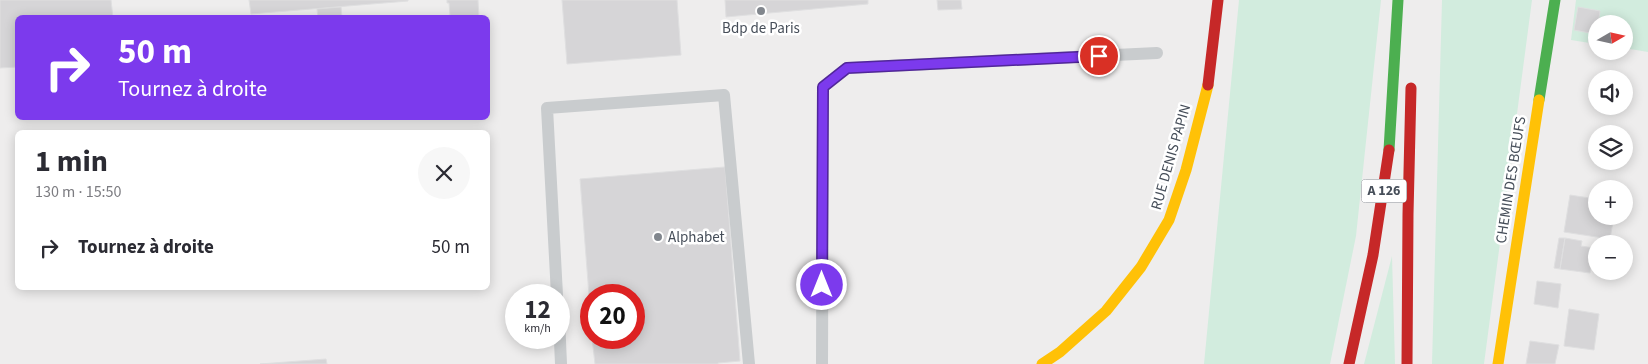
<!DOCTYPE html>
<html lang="fr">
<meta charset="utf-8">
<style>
body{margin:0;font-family:"Source Sans 3",sans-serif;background:#f7f7f7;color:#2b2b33;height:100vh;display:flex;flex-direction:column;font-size:19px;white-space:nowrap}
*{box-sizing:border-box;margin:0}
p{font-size:16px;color:#7c7c81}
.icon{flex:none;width:28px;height:28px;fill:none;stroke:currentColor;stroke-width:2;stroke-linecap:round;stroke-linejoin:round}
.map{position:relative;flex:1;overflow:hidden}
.side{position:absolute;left:15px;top:130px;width:475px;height:160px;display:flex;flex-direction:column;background:#fff;border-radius:8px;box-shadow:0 2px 12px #0003}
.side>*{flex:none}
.guide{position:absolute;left:15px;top:15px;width:475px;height:105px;border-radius:8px;box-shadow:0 2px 12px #0003;background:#7c3aed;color:#fff;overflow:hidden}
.needle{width:32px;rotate:81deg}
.controls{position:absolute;left:1588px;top:15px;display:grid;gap:10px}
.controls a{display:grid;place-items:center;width:45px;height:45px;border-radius:50%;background:#fff;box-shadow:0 2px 12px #0003;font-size:25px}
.speed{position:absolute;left:505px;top:284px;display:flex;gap:10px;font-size:25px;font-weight:700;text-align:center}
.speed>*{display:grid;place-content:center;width:65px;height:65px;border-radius:50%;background:#fff;box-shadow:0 2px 12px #0003;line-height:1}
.speed small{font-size:12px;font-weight:400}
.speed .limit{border:8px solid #d22;background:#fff;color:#111}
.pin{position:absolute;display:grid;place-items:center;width:42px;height:42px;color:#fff;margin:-21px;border:2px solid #fff;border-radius:50%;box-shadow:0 1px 5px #0007}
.me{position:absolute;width:55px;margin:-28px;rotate:0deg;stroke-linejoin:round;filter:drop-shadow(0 0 4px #0008)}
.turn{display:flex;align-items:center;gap:18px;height:105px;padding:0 20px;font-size:22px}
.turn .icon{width:65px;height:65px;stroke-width:2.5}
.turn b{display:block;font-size:35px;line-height:42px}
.round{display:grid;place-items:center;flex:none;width:52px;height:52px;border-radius:26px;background:#f7f7f7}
.head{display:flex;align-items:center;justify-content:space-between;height:85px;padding:0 20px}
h1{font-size:30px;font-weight:700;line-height:38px}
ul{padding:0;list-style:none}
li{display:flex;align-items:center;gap:15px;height:65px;padding:0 20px}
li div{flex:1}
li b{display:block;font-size:19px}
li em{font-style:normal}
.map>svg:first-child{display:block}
.green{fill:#d2ecde}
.building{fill:#d6d5d7;stroke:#dfdfe0}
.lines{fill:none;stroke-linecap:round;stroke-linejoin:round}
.lane{stroke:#c9ccce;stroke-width:12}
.fast{stroke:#4caf50;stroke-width:11}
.slow{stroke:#ffc107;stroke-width:11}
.jam{stroke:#c62828;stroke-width:11}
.route-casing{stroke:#51269a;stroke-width:12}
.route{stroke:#7c3aed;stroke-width:9}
.poi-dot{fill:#81868d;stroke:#fff;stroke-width:2}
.labels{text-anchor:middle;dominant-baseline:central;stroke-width:5;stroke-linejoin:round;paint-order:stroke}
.shield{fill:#fff;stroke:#7e838b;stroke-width:1}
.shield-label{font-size:14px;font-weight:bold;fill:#464e59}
.poi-label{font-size:15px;fill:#464e59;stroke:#fff}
.street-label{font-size:15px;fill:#464e59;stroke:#fff}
</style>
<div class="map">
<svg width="1648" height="364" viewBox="0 0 1648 364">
<rect width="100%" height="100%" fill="#eeeded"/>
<path class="green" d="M 1239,0 L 1381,0 L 1356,236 L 1330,364 L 1204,364 Z
M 1442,0 L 1532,0 L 1484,364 L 1432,364 Z
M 1576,0 L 1648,0 L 1648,52 L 1624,48 L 1624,24 L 1596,24 L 1596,44 L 1571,40 Z
M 1392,256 L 1395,364 L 1364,364 Z"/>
<path class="building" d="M 0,0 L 111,0 L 113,18 L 18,18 L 18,67 L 0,68 Z
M 249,0 L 408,0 L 408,1 L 251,14 Z
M 447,0 L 478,0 L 479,18 L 439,18 L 450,15 L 449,3 L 447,3 Z
M 562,0 L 677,0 L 681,55 L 567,64 Z
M 725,0 L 868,0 L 868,4 L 726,17 Z
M 937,0 L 961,0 L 962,9 L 938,10 Z
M 341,7 L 342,18 L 318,18 L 317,9 Z
M 1578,7 L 1600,11 L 1598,24 L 1596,24 L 1596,43 L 1588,42 L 1590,33 L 1574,30 Z
M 725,167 L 740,361 L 718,363 L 718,364 L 595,364 L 592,338 L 634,338 L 634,295 L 591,295 L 591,321 L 580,179 Z
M 1570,195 L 1596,199 L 1596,216 L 1614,216 L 1610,239 L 1564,232 Z
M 1559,238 L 1565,238 L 1560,269 L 1554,268 Z
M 1565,238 L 1582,241 L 1581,246 L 1594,248 L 1590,273 L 1560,269 Z
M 1537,281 L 1561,284 L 1558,308 L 1534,304 Z
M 1569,309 L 1599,314 L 1594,350 L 1564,346 Z
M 1530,341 L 1559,345 L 1555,364 L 1526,364 Z
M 326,359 L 327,364 L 260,364 Z"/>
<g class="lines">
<path class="lane" d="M 557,295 L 547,108 L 724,95 L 749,364
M 559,318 L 561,364
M 822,364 L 823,87 L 847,68 L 1157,53"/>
<path class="fast" d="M 1539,100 L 1555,0
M 1389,150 L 1398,0"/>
<path class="slow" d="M 1042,364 L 1060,352 L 1106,311 L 1141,267 L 1169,220 L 1186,170 L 1208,85
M 1498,364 L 1539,100"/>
<path class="jam" d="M 1208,85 L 1218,0
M 1349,364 L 1373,255 L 1389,150
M 1407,364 L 1408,214 L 1411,88"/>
</g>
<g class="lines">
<g class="route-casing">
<path id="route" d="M 822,285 L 823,87 L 847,68 L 1099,56"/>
</g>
<use href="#route" class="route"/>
</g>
<g class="poi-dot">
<circle cx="761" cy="11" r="5"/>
<circle cx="658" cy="237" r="5"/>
</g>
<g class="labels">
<rect class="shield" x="1361.5" y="179.5" width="45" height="23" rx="4"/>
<g class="shield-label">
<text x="1384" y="191">A 126</text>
</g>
<g class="poi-label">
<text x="761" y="28">Bdp de Paris</text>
<text x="668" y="237" text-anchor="start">Alphabet</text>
</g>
<g class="street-label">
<text transform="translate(1171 157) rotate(-74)">RUE DENIS PAPIN</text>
<text transform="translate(1511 180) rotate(-81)">CHEMIN DES BŒUFS</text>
</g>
</g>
</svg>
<div class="controls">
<a><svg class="needle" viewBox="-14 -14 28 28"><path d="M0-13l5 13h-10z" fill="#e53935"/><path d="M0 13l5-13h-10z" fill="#7c7c81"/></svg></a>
<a><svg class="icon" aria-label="sound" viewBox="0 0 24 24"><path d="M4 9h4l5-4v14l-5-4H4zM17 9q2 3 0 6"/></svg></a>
<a><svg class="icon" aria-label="layers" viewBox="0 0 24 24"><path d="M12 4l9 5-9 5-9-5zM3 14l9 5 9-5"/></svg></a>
<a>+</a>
<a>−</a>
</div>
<div class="speed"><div>12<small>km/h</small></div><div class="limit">20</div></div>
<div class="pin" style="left:1099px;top:56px;background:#d93025"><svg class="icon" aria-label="arrive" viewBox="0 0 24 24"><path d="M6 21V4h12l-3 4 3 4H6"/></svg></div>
<svg class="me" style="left:822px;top:285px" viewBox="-20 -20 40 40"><circle r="17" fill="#7c3aed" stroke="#fff" stroke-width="3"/><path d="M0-11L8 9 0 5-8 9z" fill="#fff"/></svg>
<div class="guide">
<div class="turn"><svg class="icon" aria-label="right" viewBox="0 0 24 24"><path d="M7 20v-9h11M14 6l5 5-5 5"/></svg><div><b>50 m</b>Tournez à droite</div></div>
</div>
<section class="side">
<div class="head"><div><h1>1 min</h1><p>130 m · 15:50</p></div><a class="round"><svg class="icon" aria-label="close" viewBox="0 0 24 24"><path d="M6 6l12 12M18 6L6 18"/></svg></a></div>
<ul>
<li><svg class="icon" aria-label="right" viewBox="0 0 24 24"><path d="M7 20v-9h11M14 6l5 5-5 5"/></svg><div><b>Tournez à droite</b></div><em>50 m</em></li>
</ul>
</section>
</div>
